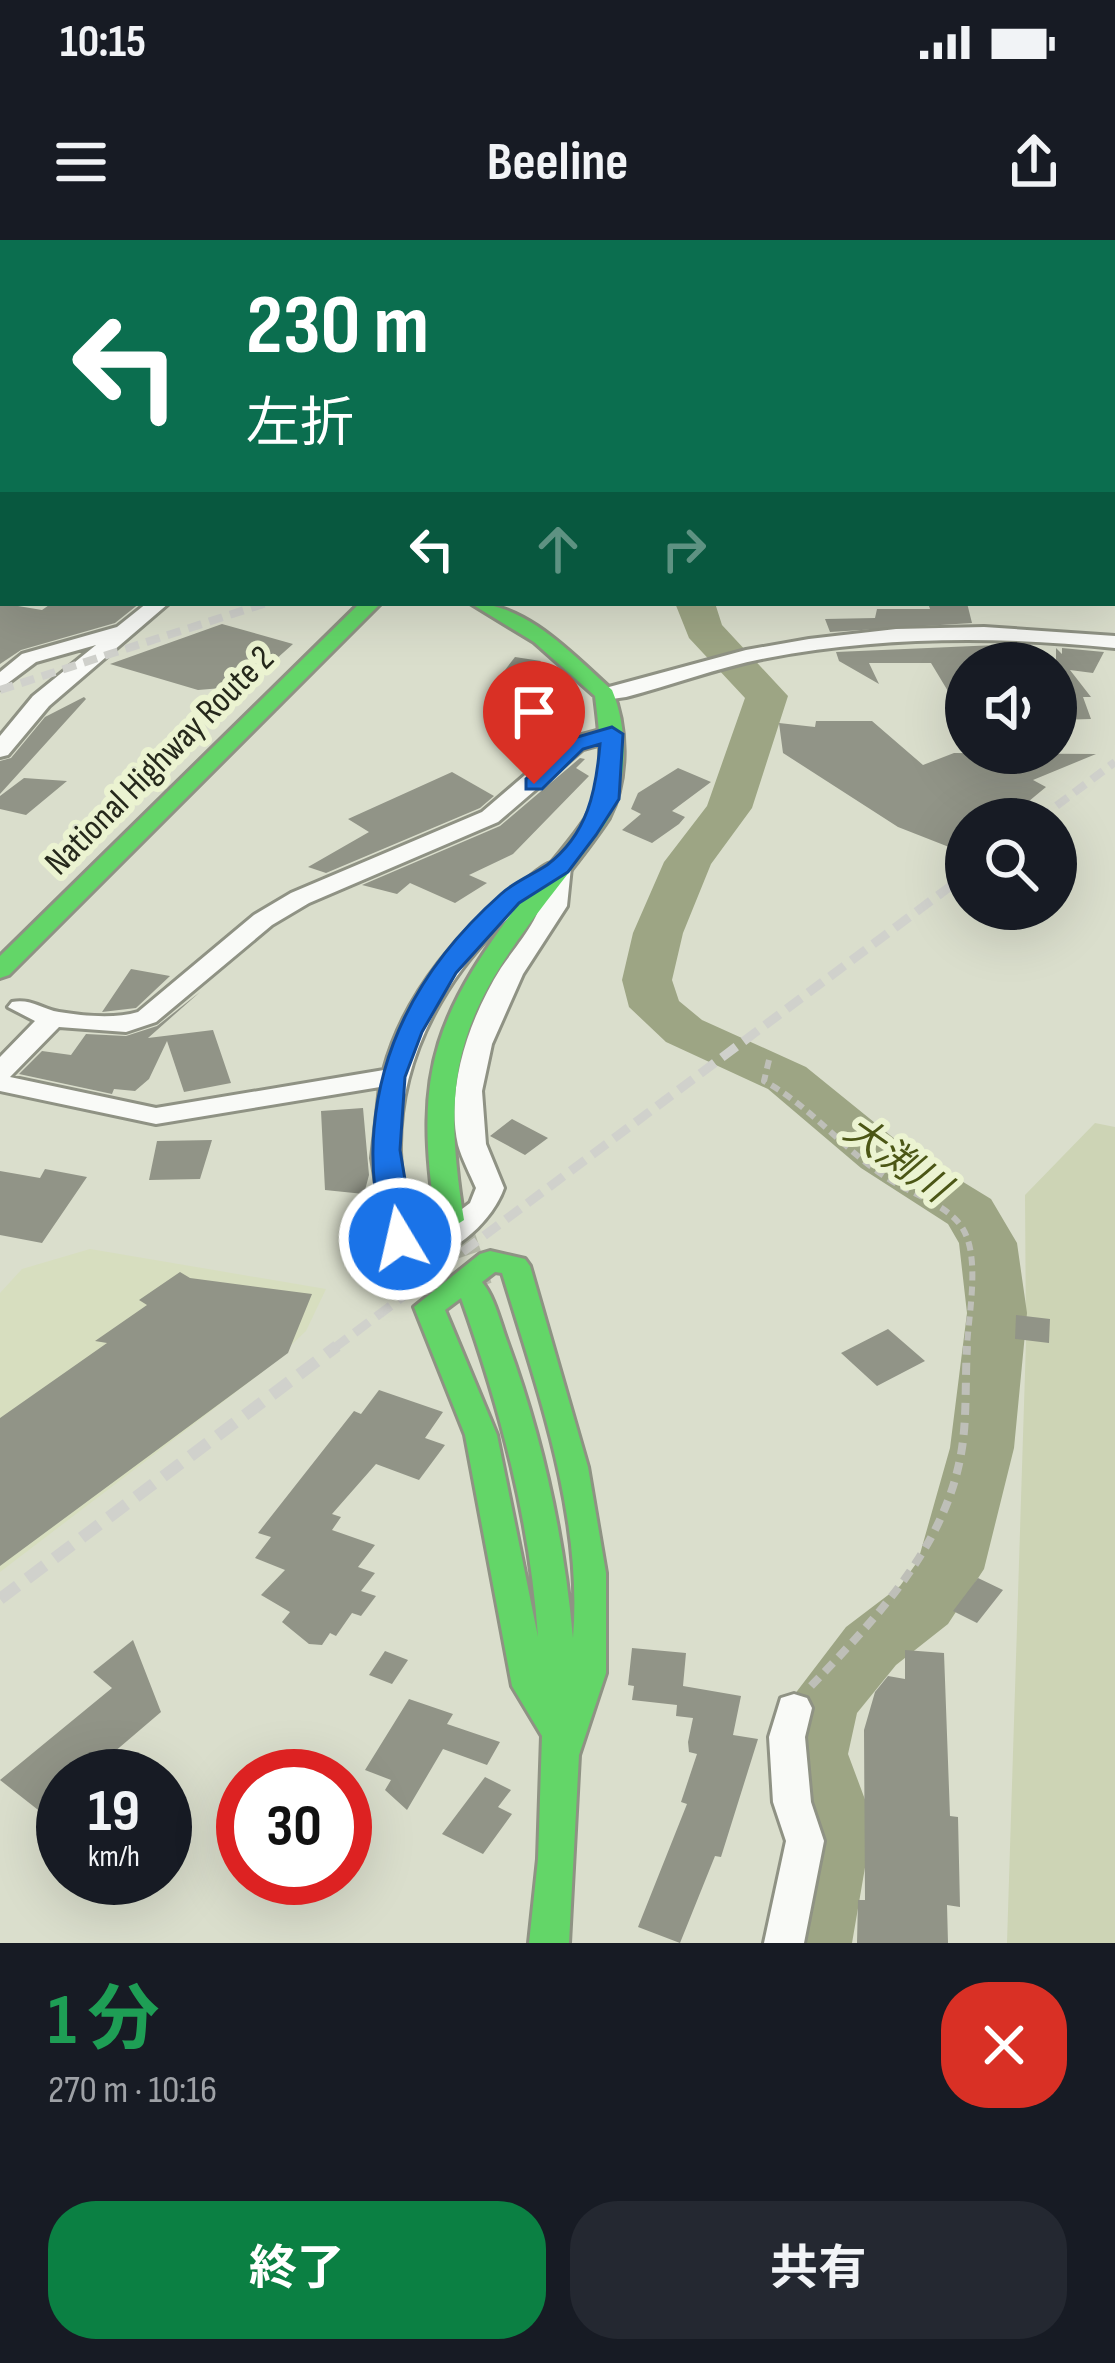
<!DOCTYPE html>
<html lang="ja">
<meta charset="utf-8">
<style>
body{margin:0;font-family:"Sofia Sans Condensed","Noto Sans JP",sans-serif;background:#242831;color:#f1f3f6;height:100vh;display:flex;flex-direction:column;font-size:45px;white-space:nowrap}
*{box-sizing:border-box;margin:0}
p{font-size:39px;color:#9ea1a6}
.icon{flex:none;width:66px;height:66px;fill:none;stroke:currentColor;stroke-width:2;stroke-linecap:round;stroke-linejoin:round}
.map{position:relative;height:1703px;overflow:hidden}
.sheet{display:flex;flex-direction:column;background:#171b24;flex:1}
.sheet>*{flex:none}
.hud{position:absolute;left:0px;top:0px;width:1116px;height:366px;box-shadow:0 12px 48px #0002;background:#0b6e4f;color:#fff;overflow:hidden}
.buttons{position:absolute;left:945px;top:402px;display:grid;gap:24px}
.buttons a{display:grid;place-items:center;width:132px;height:132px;border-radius:50%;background:#171b24;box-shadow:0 12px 48px #0002;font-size:60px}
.speed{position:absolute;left:36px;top:1509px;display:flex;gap:24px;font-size:60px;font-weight:700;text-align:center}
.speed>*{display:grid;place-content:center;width:156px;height:156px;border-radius:50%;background:#171b24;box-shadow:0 12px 48px #0002;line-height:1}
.speed small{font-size:30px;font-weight:400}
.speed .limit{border:18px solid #d22;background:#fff;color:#111}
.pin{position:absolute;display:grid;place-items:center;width:102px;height:102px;color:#fff;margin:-123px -51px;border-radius:50% 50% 50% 0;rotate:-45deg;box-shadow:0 0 12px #0007}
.pin .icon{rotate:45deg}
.me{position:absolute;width:132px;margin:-66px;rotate:351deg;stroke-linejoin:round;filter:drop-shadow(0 0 9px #0008)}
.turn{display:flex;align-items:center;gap:42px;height:252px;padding:0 48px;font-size:54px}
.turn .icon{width:156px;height:156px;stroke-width:2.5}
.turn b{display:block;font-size:84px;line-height:102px}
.lanes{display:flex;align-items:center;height:114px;padding:0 48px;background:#0003;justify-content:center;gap:60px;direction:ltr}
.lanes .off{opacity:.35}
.round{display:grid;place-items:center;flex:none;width:126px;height:126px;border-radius:48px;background:#242831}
.overview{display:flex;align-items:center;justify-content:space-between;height:204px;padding:0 48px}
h1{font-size:72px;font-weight:700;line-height:90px;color:#1e9e55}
.cta{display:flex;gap:24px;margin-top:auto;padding:24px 48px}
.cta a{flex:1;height:138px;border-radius:48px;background:#0b8043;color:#fff;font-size:48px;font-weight:700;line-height:138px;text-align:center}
.cta a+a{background:#242831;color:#f1f3f6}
.status{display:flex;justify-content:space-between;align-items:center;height:84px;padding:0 60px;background:#171b24;direction:ltr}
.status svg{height:33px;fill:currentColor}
header{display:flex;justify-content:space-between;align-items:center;height:156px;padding:0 48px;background:#171b24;font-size:54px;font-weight:700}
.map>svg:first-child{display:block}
.built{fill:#d7debf}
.green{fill:#cdd4b5}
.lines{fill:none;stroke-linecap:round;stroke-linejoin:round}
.river{fill:#9da584;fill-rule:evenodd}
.building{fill:#919487}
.secondary-tunnel{stroke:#b6baa9;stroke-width:39;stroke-dasharray:39 20;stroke-linecap:butt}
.lane-casing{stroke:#8f9284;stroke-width:10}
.street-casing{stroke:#8f9284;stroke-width:6}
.fast-casing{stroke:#8f9284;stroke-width:6}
.path-far1{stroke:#bebfb8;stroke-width:6;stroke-dasharray:9 6;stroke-linecap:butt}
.path{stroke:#bebfb8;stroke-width:8;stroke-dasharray:12 8;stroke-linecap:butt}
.lane{stroke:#f9faf7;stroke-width:8}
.street{fill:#f9faf7;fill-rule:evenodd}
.fast{fill:#63d668;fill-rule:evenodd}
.rail-far2{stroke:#d0d1cc;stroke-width:8;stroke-dasharray:14 8;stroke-linecap:butt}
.rail-far1{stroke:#d0d1cc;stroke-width:9;stroke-dasharray:18 9;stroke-linecap:butt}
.rail{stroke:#d0d1cc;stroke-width:12;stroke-dasharray:22 12;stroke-linecap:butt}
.route{fill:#1a73e8;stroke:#114b97;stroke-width:3}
.labels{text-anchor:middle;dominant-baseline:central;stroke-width:12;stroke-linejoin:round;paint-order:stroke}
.street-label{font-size:36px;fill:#25281b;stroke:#ebf3d1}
.water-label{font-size:39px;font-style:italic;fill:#4b5615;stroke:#ebf3d1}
</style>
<div class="status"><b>10:15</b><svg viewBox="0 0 49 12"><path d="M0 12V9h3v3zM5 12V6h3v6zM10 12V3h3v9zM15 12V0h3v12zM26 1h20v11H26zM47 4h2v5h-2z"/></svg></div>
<header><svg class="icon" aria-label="menu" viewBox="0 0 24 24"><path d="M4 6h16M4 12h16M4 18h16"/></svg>Beeline<svg class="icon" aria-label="share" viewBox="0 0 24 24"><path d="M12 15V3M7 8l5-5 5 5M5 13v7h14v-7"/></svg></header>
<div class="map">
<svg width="1115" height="1703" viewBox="0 0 1115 1703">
<rect width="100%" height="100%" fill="#dadecc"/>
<path class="built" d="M 90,1009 L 326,1049 L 306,1091 L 266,1129 L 0,1332 L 0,1053 L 22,1029 Z"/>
<path class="green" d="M 1095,883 L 1115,887 L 1115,1703 L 1007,1703 L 1026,1101 L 1025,955 Z"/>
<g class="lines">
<path class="river" d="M 1101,0 L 1115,0 L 1115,13 L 1113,3 Z
M 675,363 L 715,363 L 722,385 L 788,456 L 752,568 L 711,624 L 683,693 L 672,740 L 679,761 L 702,780 L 806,827 L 901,904 L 991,959 L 1017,1003 L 1027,1073 L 1014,1208 L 984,1329 L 948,1384 L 896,1425 L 857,1473 L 848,1514 L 873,1581 L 852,1703 L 774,1703 L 797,1581 L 774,1514 L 788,1463 L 846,1387 L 900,1346 L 918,1321 L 950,1208 L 967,1073 L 959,1003 L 948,984 L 861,928 L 768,849 L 666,802 L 629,767 L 622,740 L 633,693 L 664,622 L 707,566 L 745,458 L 689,398 Z"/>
</g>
<path class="building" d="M 0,363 L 42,370 L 52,363 L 140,363 L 115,383 L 21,410 L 0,424 Z
M 928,363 L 967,363 L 972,383 L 830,392 L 825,379 L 875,378 L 877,369 L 930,369 Z
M 222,384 L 293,404 L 246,446 L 198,450 L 110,424 Z
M 997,405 L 1004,422 L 966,423 L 966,481 L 931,423 L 869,423 L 879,444 L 839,421 L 836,412 Z
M 1056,408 L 1062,414 L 1062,408 L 1104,412 L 1093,433 L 1070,430 L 1091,457 L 1083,457 L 1091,479 L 1056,480 Z
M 515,417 L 541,421 L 520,447 L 495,443 Z
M 84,457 L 86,459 L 0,554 L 0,521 L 11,518 L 45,477 Z
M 816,481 L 872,481 L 923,525 L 954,513 L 1096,514 L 1033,540 L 1046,547 L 1017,571 L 995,579 L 966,579 L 966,599 L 949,607 L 898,587 L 783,513 L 779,483 L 815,487 Z
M 580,518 L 585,519 L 576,528 L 589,536 L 513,614 L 469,635 L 487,643 L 455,663 L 410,643 L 397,654 L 362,645 L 500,586 Z
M 678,528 L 711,542 L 672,571 L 685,577 L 679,584 L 652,603 L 622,590 L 641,574 L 631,569 L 638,553 Z
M 452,532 L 494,556 L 480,568 L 326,633 L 308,627 L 369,592 L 348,579 Z
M 24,538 L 67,541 L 26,575 L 0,569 L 0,556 Z
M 131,729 L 170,736 L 136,768 L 102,772 Z
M 200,752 L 148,798 L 213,790 L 231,843 L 184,852 L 167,801 L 149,839 L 135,851 L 114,849 L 112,854 L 19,834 L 42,811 L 71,815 L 86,794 L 126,796 L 157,786 Z
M 363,868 L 369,935 L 364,954 L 325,950 L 321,871 Z
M 512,879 L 548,898 L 525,915 L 490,896 Z
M 212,900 L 200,939 L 149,940 L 157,901 Z
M 45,929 L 87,937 L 42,1003 L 0,995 L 0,931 L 40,938 Z
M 180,1032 L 190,1038 L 312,1054 L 288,1113 L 0,1326 L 0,1178 L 107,1103 L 95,1101 L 147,1065 L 139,1060 Z
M 1016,1075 L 1050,1079 L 1049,1103 L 1015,1099 Z
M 888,1089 L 925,1121 L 877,1146 L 841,1113 Z
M 379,1150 L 443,1172 L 425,1198 L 445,1205 L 419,1240 L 376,1224 L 332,1274 L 341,1277 L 332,1290 L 375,1305 L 358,1327 L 375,1333 L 361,1351 L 376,1356 L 361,1376 L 352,1373 L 336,1396 L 330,1393 L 322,1405 L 309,1404 L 282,1382 L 290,1372 L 261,1355 L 285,1330 L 255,1318 L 271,1297 L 258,1293 L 354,1171 L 361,1174 Z
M 978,1338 L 1003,1350 L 977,1383 L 953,1371 Z
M 133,1400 L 161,1472 L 86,1536 L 63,1536 L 63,1555 L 42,1573 L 0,1540 L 112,1448 L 93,1432 Z
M 632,1408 L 686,1413 L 683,1446 L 741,1456 L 733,1495 L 758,1499 L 721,1617 L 715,1616 L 680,1703 L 638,1687 L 687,1564 L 681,1562 L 697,1514 L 689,1512 L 688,1502 L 693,1478 L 676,1476 L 677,1465 L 632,1460 L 634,1446 L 628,1445 Z
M 905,1410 L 944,1413 L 950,1576 L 958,1577 L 960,1667 L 947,1665 L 948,1703 L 857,1703 L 858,1660 L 865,1660 L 864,1490 L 875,1452 L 888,1436 L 905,1439 Z
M 385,1411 L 408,1420 L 392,1444 L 369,1435 Z
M 409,1459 L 453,1474 L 447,1484 L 500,1502 L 487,1525 L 443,1509 L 407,1570 L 385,1550 L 391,1540 L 365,1530 Z
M 485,1537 L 511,1550 L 498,1567 L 512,1574 L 483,1614 L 442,1594 Z"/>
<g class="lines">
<path class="secondary-tunnel" d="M 450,980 L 473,1049"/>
<g class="lane-casing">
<path id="lane" d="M 274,3 L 281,0"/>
</g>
<g class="street-casing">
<path id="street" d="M 0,73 L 3,73 L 3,83 L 0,83 Z
M 0,223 L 3,223 L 3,235 L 0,235 Z
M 147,363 L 169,363 L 49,466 L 8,515 L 0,517 L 0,496 L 33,456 L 96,405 L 36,422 L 0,449 L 0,432 L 22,414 L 117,387 Z
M 984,387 L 1115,396 L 1115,408 C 999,396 883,396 767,418 C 719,427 673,445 626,457 L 605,460 L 594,454 L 598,450 L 746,410 L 809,399 L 896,389 Z
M 612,487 L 620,489 L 620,499 L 583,509 L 498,582 L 309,663 L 272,685 L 156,782 L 126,792 L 59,787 L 10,837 L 156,868 L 384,830 C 404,754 463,683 527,639 C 540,629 550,618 567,622 L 571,627 L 567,666 L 523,734 L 492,804 L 482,851 L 486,904 L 504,948 C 490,989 424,1046 385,999 L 372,918 L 380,847 L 156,884 L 0,851 L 0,817 L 35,781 L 8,767 L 12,762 C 30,758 42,769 59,772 C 83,776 115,779 138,772 L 254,675 L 291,653 L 482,572 L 567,499 ZM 545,648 C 541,679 518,703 501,728 C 470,777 445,847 458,905 C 462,919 470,934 476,948 L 470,963 L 425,997 L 414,993 C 408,966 401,939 400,912 C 398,805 460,709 545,648 Z
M 794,1454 L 807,1458 L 812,1468 L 805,1497 L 811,1562 L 824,1601 L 804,1703 L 764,1703 L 786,1601 L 773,1562 L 769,1497 L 781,1458 Z"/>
</g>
<g class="fast-casing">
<path id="fast" d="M 360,363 L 381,363 L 9,735 L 0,738 L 0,716 Z
M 470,363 C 526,363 572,414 612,450 C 628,488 628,541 609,578 C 592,604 572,628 553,653 C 460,772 439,829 464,980 L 450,989 L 436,980 C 412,826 437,772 529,650 C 548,626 569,604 586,578 C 607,538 600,499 595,456 L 534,402 Z
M 490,1011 L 525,1019 L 530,1026 L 588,1227 L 606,1333 L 606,1433 L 579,1515 L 569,1703 L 529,1703 L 538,1619 L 542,1496 L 512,1446 L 465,1195 L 414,1067 L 480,1014 ZM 495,1032 L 502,1033 C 537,1149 583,1275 573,1398 C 564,1297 542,1196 507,1101 C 500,1082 495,1058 482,1042 ZM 461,1058 C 500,1168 530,1280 538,1397 L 497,1195 L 445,1070 Z"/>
</g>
<path class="path-far1" d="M 769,820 L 764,841 C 809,865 843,909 887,938 C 908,952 942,963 958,982 C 983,1010 968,1074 967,1109"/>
<path class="path" d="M 811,1446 C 876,1378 947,1306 962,1208 C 967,1175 965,1139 967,1106"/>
<use href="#lane" class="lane"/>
<use href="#street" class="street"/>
<use href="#fast" class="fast"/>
<path class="rail-far2" d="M 0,450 L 266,363
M 1039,579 L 1115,522
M 952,645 L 966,634"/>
<path class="rail-far1" d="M 333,1109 L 956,642"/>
<path class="rail" d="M 0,1359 L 337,1106"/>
</g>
<path class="route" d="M 612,487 L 623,494 L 619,559 L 596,595 L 568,632 L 519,663 L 456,733 L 422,792 L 405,837 L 400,910 L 415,999 L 411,1006 L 390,1006 C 374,977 371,921 374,889 C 382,795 430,717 501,654 C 514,642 532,635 547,625 C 588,594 596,551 600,504 L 583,509 L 542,549 L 526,549 L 526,539 L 567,500 Z"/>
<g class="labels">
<g class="street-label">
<text transform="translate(160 521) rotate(-45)">National Highway Route 2</text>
</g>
<g class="water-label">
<text transform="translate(896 920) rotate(35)">大渕川</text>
</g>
</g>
</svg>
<div class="buttons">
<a><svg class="icon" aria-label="sound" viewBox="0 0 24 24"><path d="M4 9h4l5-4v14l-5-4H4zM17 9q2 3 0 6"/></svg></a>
<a><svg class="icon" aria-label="search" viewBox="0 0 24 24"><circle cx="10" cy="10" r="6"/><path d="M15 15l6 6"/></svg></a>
</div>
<div class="speed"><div>19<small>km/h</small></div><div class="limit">30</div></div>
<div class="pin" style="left:534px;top:544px;background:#d93025"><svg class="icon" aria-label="arrive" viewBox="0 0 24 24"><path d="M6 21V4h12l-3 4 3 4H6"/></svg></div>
<svg class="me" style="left:400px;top:999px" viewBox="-20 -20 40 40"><circle r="17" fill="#1a73e8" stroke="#fff" stroke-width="3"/><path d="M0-11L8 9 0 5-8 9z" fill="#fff"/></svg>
<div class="hud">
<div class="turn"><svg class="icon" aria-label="left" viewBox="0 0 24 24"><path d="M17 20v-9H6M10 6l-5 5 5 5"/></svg><div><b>230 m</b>左折</div></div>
<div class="lanes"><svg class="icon" aria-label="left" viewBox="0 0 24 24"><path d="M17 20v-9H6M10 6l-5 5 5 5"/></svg><svg class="icon off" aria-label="ahead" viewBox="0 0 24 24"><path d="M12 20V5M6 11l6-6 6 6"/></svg><svg class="icon off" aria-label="right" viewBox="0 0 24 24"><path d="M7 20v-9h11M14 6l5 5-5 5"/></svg></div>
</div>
</div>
<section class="sheet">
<div class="overview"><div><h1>1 分</h1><p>270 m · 10:16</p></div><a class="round" style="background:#d93025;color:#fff"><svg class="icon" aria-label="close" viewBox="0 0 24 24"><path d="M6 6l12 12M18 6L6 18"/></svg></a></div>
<div class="cta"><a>終了</a><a>共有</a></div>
</section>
